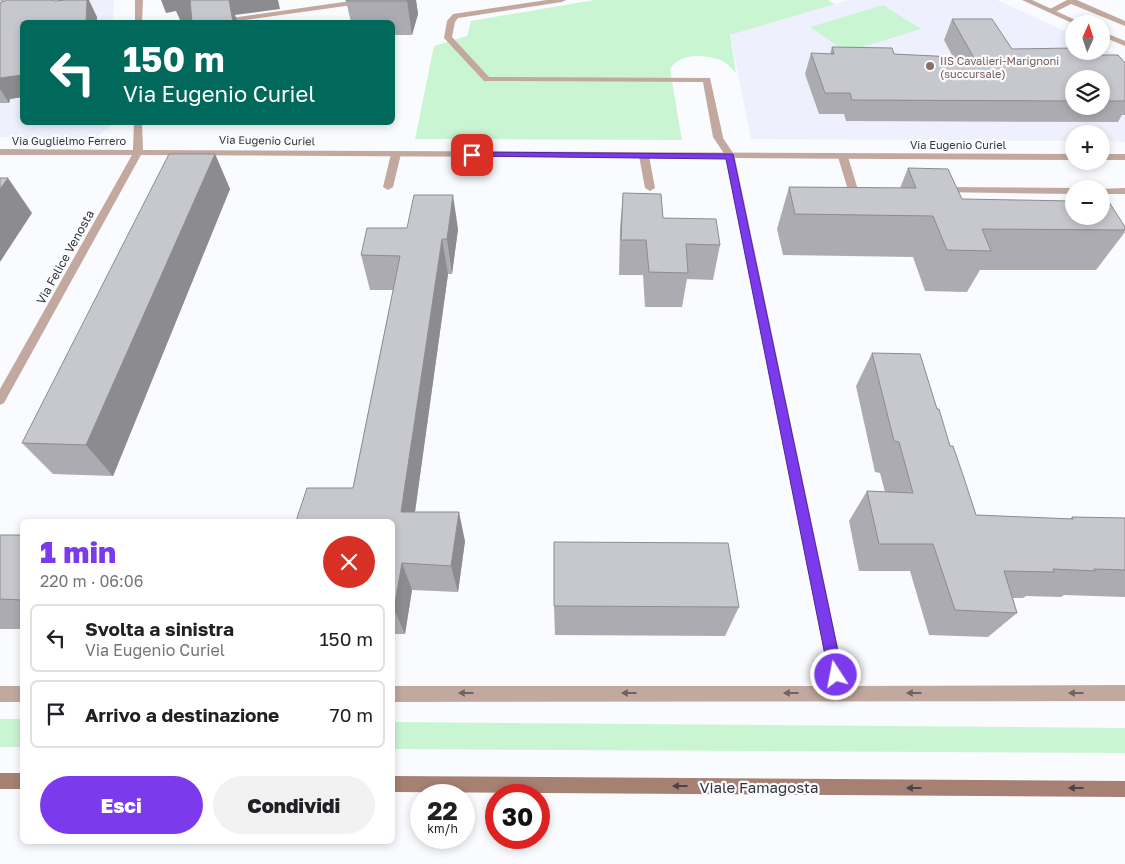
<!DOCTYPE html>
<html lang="it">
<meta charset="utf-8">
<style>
body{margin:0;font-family:"Golos Text",sans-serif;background:#f2f2f2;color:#202124;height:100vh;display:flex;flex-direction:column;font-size:19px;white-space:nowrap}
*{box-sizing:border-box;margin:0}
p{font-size:16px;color:#757577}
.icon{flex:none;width:28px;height:28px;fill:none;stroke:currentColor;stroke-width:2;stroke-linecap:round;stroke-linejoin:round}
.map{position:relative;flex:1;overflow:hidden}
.details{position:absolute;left:20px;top:519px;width:375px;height:325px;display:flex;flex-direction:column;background:#fff;border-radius:8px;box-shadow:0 2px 8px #0003}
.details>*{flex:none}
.hud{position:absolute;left:20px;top:20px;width:375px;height:105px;border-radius:8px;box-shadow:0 2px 8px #0003;background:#00695c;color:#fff;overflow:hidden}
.needle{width:32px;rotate:3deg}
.buttons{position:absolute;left:1065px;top:15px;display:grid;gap:10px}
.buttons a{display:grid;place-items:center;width:45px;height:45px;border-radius:50%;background:#fff;box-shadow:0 2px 8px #0003;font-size:25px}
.speed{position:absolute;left:410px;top:784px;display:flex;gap:10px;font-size:25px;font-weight:700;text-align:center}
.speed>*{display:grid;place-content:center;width:65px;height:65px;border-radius:50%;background:#fff;box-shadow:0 2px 8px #0003;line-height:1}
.speed small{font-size:12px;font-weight:400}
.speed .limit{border:8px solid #d22;background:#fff;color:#111}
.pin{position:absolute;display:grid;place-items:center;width:42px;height:42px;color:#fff;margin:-21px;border-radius:10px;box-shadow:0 2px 8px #0006}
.me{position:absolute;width:55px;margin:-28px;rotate:349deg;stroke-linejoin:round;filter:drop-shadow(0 0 4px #0008)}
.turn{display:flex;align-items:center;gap:18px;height:105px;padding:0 20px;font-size:22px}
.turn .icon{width:65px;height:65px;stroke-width:2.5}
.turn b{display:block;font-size:35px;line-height:42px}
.round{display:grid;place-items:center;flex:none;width:52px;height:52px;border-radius:26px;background:#f2f2f2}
.headline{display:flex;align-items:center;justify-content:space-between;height:85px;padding:0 20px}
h1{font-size:30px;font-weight:800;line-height:38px;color:#7c3aed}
.action{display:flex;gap:10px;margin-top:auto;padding:10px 20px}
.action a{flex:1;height:58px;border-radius:30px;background:#7c3aed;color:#fff;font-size:20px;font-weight:800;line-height:58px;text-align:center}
.action a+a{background:#f2f2f2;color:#202124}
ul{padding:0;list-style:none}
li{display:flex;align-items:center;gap:15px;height:68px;margin:0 10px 8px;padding:0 10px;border:2px solid #e0e0e0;border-radius:8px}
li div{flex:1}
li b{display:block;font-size:19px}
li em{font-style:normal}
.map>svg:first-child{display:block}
.built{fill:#eef1fd;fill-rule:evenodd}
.green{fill:#caf5d2}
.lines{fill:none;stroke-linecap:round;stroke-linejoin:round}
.lane{fill:#c2a89f;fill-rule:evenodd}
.street{fill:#c2a89f;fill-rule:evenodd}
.secondary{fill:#a58073;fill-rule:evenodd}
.wall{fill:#ababb1;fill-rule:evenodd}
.shaded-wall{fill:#8b8b90}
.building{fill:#c7c7ce;stroke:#8b8b90}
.oneway{fill:#6d6361}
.oneway2{fill:#4b4444}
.route{fill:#7c3aed;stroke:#51269a}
.education-dot{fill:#8d6e63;stroke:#fafbfe;stroke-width:2}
.labels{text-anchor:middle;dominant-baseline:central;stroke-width:4.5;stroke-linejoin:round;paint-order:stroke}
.far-education-label{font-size:11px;fill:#785e54;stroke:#fafbfe;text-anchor:start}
.far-street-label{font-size:11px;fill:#343538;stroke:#fafbfe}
.street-label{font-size:12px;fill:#343538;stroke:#fafbfe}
.near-street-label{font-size:15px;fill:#343538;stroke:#fafbfe}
</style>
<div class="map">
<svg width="1125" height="864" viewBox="0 0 1125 864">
<rect width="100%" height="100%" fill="#fafbfe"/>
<path class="built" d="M 13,0 L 114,0 L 113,22 L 22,22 L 22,122 L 110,123 L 109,128 L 95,138 L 0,137 L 0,6 Z
M 849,0 L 997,0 L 1074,35 L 1074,51 L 1101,51 L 1101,48 L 1125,59 L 1125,142 L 1101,141 L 1101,134 L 1074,134 L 1074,141 L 751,139 L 730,35 ZM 1074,79 L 1101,79 L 1101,106 L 1074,106 Z"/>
<path class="green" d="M 594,0 L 827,0 L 835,4 L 730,35 L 736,73 C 732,69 728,64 724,62 C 709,54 678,52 670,70 L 682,140 L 415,139 L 434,46 L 467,36 L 471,21 Z
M 883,5 L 921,29 L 846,52 L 810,27 Z
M 0,719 L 22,719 L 22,747 L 0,747 Z
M 393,722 L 1125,728 L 1125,753 L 393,749 Z"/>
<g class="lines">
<path class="lane" d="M 0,0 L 5,0 L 1,2 Z
M 358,0 L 378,0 L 374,2 L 230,22 L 213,22 L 217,20 Z
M 1067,0 L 1077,0 L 1125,21 L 1125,26 L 1071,4 L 1053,13 L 1046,11 Z
M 718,134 L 721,135 L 735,156 L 733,158 L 730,159 L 727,158 L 713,137 Z
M 396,151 L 401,154 L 393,187 L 388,190 L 383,187 L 391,154 Z
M 644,153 L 649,156 L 655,188 L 650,191 L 645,188 L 639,156 Z
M 843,154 L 848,157 L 858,190 L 856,192 L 850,192 L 848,190 L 838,157 Z
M 942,187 L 1074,188 L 1077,189 L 1074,189 L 1074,194 L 939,192 L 939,188 Z
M 1125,188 L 1125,194 L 1101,194 L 1101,189 L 1098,189 Z"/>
<path class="street" d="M 135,0 L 143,0 L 142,22 L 135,22 Z
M 547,0 L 566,0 L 562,2 L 458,18 L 455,22 L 452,37 L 489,77 L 710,78 L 723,137 L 721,139 L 715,139 L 713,137 L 703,82 L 487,81 L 484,81 L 444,38 L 447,21 L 453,14 Z
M 1022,0 L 1032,0 L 1084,24 L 1074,24 Z
M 1101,31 L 1125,41 L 1125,46 L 1101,36 Z
M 134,122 L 142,122 L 143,150 L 1074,154 L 1074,160 L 735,158 L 846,686 L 1125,685 L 1125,701 L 392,702 L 392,686 L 831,686 L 726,158 L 141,155 L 4,403 L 0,405 L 0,389 L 132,155 L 0,155 L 0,149 L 133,150 Z
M 1101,154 L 1125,154 L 1125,160 L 1101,160 Z
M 0,686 L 22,686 L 22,702 L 0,702 Z"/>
<path class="secondary" d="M 0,773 L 22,773 L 22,789 L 0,789 Z
M 392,776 L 1125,781 L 1125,797 L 392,792 Z"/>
</g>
<path class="wall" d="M 416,0 L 418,14 L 412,35 L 392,35 L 392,22 L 351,22 L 346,1 Z
M 0,3 L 97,17 L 22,22 L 22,97 L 10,99 L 9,103 L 0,103 Z
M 952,19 L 1012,49 L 1094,55 L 1125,63 L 1125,115 L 1122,115 L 1118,122 L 846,121 L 844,114 L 819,114 L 805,74 L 811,53 L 830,54 L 832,47 L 894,54 L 953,57 L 944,40 ZM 1074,79 L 1101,79 L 1101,106 L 1074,106 Z
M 215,154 L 230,189 L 113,476 L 53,474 L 22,443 Z
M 908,168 L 962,199 L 1125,227 L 1125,232 L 1096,270 L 980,270 L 967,292 L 925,291 L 913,257 L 783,255 L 777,229 L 789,187 L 900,188 Z
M 623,193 L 663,218 L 720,245 L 713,280 L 687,279 L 682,307 L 645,307 L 643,275 L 619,275 L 620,228 Z
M 458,229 L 452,274 L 448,274 L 415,512 L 465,541 L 458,592 L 412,590 L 405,634 L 392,634 L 392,521 L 353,488 L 393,290 L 370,290 L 361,255 Z
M 872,353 L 937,409 L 976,515 L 1070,519 L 1072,517 L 1125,518 L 1125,597 L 1064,595 L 1061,597 L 1026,596 L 1023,598 L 1013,598 L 1017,613 L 988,637 L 929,635 L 910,571 L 859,571 L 849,521 L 867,491 L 885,492 L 880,473 L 875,472 L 856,386 Z
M 0,535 L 22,535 L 22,629 L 0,629 Z
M 554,606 L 739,607 L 725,636 L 555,635 Z"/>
<path class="shaded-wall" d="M 87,0 L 89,0 L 97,17 L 97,22 L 86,22 Z
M 161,0 L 192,0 L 199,21 L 181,22 L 176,11 L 166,13 Z
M 203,0 L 278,0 L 280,9 L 235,15 L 238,22 L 233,22 Z
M 407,0 L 416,0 L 418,14 L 412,35 L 407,1 Z
M 22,75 L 22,97 L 10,99 L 9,103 L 0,89 L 0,78 Z
M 215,154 L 230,189 L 113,476 L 86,445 Z
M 8,178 L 32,213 L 0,262 L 0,189 Z
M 453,195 L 458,229 L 452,274 L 447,239 Z
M 442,239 L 448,274 L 411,540 L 401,512 Z
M 459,512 L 465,541 L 458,592 L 451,566 Z
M 402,563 L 412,590 L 405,634 L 394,609 Z"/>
<path class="building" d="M 7,0 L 51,0 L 55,1 L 66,0 L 87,0 L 86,22 L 22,22 L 22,75 L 0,78 L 0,3 Z
M 190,0 L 229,0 L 233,22 L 192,22 Z
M 346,0 L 407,0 L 407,1 L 346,1 Z
M 952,19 L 992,19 L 1012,49 L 1074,48 L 1074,51 L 1092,51 L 1094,55 L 1118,55 L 1125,63 L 1125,101 L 1101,101 L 1101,79 L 1074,79 L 1074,101 L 852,100 L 850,93 L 825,93 L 811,53 L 834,54 L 832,47 L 892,48 L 894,54 L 974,58 Z
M 169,154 L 215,154 L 86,445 L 22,443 Z
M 908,168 L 948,169 L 962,199 L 1074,201 L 1074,216 L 1101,216 L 1101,202 L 1109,202 L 1125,227 L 1125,230 L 982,229 L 991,251 L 947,250 L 933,216 L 795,214 L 789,187 L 916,188 Z
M 0,178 L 8,178 L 0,189 Z
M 623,193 L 661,194 L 663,218 L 716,219 L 720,245 L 686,244 L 688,273 L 649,272 L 646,240 L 621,240 Z
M 414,195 L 453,195 L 447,239 L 442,239 L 401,512 L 459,512 L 451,566 L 402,563 L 394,609 L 392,609 L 392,521 L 296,521 L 307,488 L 353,488 L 400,256 L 361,255 L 367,228 L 407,228 Z
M 872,353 L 920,354 L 937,409 L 939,409 L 950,446 L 953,446 L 964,478 L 976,515 L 1073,519 L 1072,517 L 1125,518 L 1125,570 L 1094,569 L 1095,571 L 1053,569 L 1054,572 L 1004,571 L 1017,613 L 955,610 L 933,544 L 879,544 L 867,491 L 913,493 L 899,442 L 894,441 Z
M 0,535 L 22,535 L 22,600 L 0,599 Z
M 554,542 L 728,543 L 739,607 L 554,606 Z"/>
<defs><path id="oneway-solid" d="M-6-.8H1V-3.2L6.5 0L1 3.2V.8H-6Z" transform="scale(1.25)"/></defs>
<g class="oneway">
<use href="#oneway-solid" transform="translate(466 693) rotate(180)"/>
<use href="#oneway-solid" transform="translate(629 693) rotate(180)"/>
<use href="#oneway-solid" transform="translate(791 693) rotate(180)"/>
<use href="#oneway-solid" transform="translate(914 693) rotate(180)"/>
<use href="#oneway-solid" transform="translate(1076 693) rotate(180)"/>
</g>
<g class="oneway2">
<use href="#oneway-solid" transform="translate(680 786) rotate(-180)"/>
<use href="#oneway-solid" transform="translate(914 788) rotate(-180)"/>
<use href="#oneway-solid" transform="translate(1076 788) rotate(-180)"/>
</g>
<path class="route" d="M 472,152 L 733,154 L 843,675 L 841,680 L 836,682 L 831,680 L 829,675 L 726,159 L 469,156 L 469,153 Z"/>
<circle class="education-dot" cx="930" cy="66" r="5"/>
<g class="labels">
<g class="far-education-label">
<text x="940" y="60">IIS Cavalieri-Marignoni<tspan x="940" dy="13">(succursale)</tspan></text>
</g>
<g class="far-street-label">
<text x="69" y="140">Via Guglielmo Ferrero</text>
<text transform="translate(267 140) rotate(1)">Via Eugenio Curiel</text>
<text x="958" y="144">Via Eugenio Curiel</text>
</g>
<g class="street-label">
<text transform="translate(65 257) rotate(-61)">Via Felice Venosta</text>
</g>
<g class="near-street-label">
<text x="759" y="787">Viale Famagosta</text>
</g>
</g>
</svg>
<div class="buttons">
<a><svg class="needle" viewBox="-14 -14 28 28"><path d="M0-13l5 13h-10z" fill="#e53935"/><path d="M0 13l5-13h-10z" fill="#757577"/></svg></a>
<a><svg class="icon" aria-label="layers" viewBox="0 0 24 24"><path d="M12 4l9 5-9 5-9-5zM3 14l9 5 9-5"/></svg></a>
<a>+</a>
<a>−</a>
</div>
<div class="speed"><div>22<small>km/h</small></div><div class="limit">30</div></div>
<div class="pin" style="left:472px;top:155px;background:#d93025"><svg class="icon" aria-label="arrive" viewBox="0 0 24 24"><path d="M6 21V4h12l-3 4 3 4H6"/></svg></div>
<svg class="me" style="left:836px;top:675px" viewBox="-20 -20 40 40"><circle r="17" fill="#7c3aed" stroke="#fff" stroke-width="3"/><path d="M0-11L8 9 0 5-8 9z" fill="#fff"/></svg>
<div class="hud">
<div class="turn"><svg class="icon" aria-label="left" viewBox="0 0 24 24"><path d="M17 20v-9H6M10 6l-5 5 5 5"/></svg><div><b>150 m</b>Via Eugenio Curiel</div></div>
</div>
<section class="details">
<div class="headline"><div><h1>1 min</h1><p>220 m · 06:06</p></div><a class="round" style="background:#d93025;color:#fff"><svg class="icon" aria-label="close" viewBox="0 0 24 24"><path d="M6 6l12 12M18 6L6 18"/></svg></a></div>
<ul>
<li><svg class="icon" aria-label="left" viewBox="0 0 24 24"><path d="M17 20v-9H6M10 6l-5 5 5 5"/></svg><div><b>Svolta a sinistra</b><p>Via Eugenio Curiel</p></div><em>150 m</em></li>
<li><svg class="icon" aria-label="arrive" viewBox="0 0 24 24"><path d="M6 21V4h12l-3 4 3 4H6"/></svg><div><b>Arrivo a destinazione</b></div><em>70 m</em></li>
</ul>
<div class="action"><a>Esci</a><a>Condividi</a></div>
</section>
</div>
